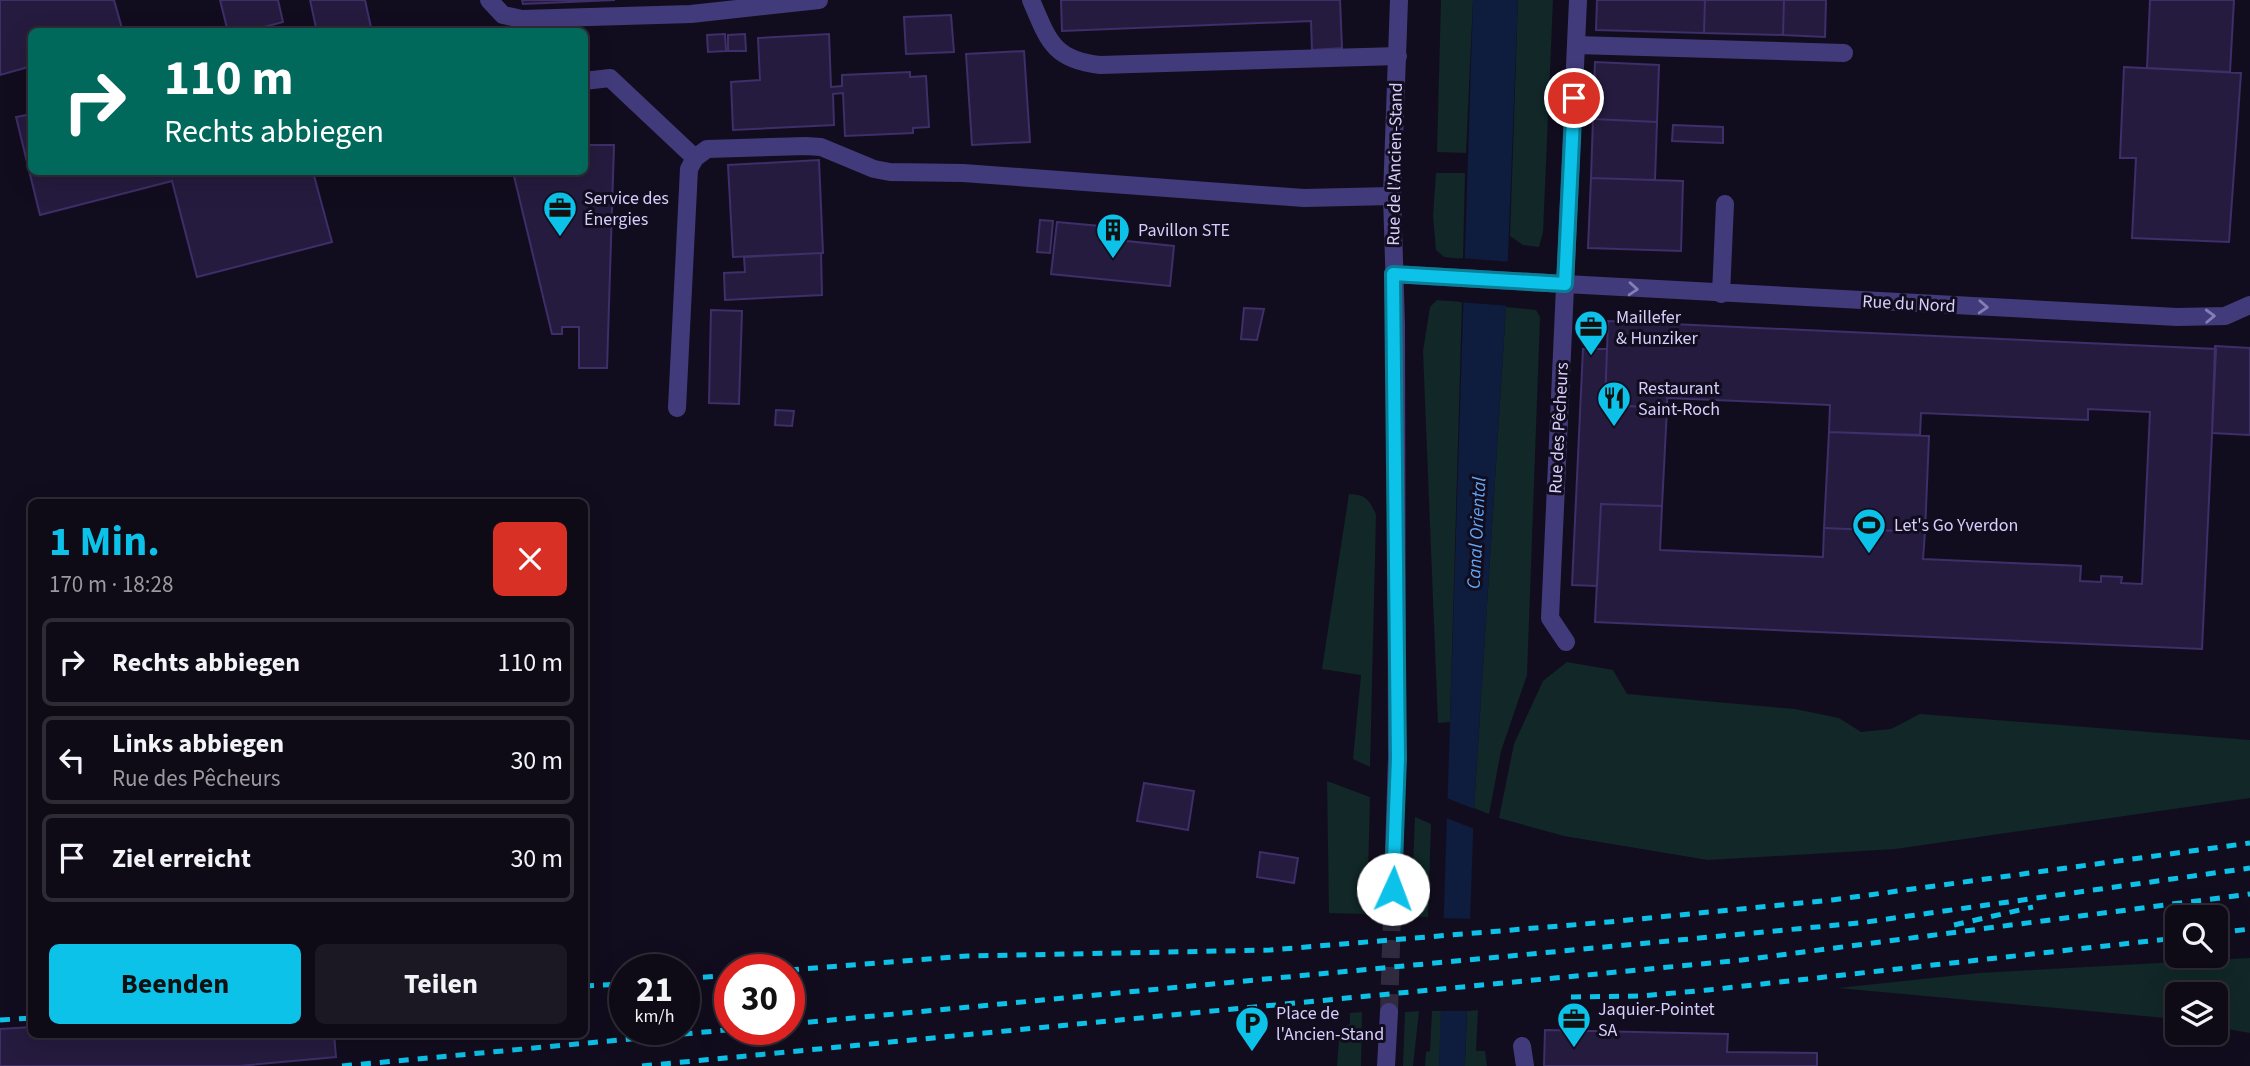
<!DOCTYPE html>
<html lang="de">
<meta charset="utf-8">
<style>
body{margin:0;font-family:"Source Sans 3",sans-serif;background:#1c1823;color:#f1f3f6;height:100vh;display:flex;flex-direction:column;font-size:26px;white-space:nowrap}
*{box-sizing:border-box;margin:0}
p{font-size:23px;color:#9b9aa1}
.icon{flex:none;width:38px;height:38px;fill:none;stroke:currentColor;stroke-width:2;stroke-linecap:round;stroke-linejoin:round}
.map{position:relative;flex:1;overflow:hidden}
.panel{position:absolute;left:28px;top:499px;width:560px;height:539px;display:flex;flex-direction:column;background:#0e0a16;border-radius:10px;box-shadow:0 7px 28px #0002,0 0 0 2px #2e2b35}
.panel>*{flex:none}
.guide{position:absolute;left:28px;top:28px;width:560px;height:147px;border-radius:10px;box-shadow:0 7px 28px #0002,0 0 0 2px #2e2b35;background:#00695c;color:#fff;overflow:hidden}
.controls{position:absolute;left:2165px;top:905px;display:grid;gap:14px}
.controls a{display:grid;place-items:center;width:63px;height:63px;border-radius:10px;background:#0e0a16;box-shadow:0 7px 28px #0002,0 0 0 2px #2e2b35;font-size:35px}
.speed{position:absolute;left:609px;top:954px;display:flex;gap:14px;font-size:35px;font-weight:700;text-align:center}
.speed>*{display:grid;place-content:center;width:91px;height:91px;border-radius:50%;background:#0e0a16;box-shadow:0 7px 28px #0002,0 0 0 2px #2e2b35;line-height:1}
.speed small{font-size:18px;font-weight:400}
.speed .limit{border:10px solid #d22;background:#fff;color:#111}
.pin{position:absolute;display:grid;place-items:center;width:60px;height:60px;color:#fff;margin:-30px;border:4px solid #fff;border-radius:50%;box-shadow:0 2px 7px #0007}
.me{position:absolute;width:77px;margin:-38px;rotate:2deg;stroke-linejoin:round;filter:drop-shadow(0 0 5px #0008)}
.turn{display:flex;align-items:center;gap:24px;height:147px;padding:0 21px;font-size:32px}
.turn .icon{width:91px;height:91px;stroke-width:2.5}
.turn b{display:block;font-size:49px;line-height:60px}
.round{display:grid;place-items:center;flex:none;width:74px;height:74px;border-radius:10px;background:#1c1823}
.headline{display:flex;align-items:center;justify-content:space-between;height:119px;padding:0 21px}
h1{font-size:42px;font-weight:700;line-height:52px;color:#0dc2e9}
.action{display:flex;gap:14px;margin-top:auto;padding:14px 21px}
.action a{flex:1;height:80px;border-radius:10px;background:#0dc2e9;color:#111;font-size:28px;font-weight:700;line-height:80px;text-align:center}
.action a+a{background:#1c1823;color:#f1f3f6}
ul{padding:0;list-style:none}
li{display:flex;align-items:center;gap:21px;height:88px;margin:0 14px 10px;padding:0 7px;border:4px solid #2e2b35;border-radius:10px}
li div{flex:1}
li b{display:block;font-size:26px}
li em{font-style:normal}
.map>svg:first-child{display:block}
.green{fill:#112728}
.water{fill:#0e1c3d}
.pier{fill:#120d1e}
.building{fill:#251b3e;stroke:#3e2e69;stroke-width:2}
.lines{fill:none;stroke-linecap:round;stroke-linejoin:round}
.minor-tunnel{stroke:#302a3f;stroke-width:18;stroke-dasharray:18 9;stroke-linecap:butt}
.service{stroke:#423b7b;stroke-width:18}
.minor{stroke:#423b7b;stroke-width:18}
.rail{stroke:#0dc2e9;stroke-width:5;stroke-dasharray:10 9;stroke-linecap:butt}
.oneway{stroke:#857db5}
.route-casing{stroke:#087e97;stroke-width:18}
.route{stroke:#0dc2e9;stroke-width:12}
.labels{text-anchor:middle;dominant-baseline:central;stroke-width:6;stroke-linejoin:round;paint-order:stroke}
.street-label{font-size:18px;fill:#d7cefc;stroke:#120d1e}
.poi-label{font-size:18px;fill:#d7cefc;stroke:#120d1e;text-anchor:start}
.water-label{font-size:19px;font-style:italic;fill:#62a6f6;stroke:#120d1e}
</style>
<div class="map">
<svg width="2250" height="1066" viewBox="0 0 2250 1066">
<rect width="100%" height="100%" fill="#120d1e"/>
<path class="green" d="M 1441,0 L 1473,0 L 1466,153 L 1437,152 Z
M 1518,0 L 1553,0 L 1543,232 L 1539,247 L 1523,245 L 1510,236 Z
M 1436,173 L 1465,173 L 1463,259 L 1444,257 L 1436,250 L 1433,216 Z
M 1437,300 L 1462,302 L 1450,722 L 1438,723 L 1423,351 L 1430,307 Z
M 1506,307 L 1536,310 L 1540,317 L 1527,675 L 1501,751 L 1489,814 L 1474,808 Z
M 1349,494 C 1365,494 1370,500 1376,515 L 1370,767 L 1353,759 L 1361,675 L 1322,669 Z
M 1567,662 L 1613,670 L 1627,694 L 1795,709 L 1839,718 L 1861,732 L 1891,729 L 1920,714 L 2250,740 L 2250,798 L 1895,849 L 1708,860 L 1564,836 L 1499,818 L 1514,744 L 1543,681 Z
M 1327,781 L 1370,797 L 1367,914 L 1329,913 Z
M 1415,817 L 1431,824 L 1428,917 L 1411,916 Z
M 2250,958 L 2250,1033 L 2216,1027 L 2216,994 L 2177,994 L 2177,1019 L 1838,988 L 1979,973 Z
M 1478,1010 L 1476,1051 L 1485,1051 L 1487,1066 L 1465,1066 L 1467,1011 Z
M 1419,1011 L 1413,1066 L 1403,1066 L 1405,1012 Z
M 1432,1011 L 1442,1011 L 1439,1066 L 1425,1066 L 1426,1052 L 1430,1051 Z
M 1362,1012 L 1361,1066 L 1337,1066 L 1340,1028 L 1350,1024 L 1350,1013 Z"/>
<path class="water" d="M 1473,0 L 1518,0 L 1506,307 L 1474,808 L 1465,1066 L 1439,1066 Z"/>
<path class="pier" d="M 1460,258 L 1512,262 L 1510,306 L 1459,302 Z
M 1444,797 L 1477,810 L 1477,830 L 1444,817 Z
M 1441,918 L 1474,919 L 1471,1011 L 1438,1011 Z"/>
<path class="building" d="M 0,0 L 114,0 L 123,32 L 32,32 L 32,66 L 0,75 Z
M 220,0 L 278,0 L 283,22 L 246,32 L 228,32 Z
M 310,0 L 365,0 L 372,32 L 317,32 Z
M 522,0 L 615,0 L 523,4 Z
M 1061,0 L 1340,0 L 1342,48 L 1312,50 L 1311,21 L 1062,31 Z
M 1597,0 L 1705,0 L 1704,33 L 1596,30 Z
M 1705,0 L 1784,0 L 1783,35 L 1704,33 Z
M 1784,0 L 1826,0 L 1825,37 L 1783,35 Z
M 2150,0 L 2234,0 L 2230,72 L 2147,68 Z
M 951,15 L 954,52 L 906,54 L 904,17 Z
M 725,34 L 726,51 L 708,52 L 707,35 Z
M 745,34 L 746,51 L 728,51 L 728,35 Z
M 829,34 L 831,87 L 842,86 L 842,75 L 910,72 L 910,77 L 926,76 L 929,127 L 913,128 L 913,133 L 845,136 L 843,93 L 833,94 L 834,125 L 733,130 L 731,82 L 760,80 L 758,38 Z
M 1024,51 L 1030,142 L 972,145 L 966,54 Z
M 1595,62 L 1659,65 L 1657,122 L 1593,119 Z
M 2124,67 L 2241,73 L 2229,242 L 2132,238 L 2136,158 L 2120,158 Z
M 32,114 L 32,172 L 313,172 L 332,242 L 197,277 L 172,181 L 40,215 L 16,117 Z
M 1593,119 L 1657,122 L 1655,180 L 1591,178 Z
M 1673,125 L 1723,127 L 1723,143 L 1672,141 Z
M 584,145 L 614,145 L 607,368 L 579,368 L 579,327 L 562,327 L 562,334 L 552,334 L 513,172 L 584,172 Z
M 819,160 L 823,253 L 733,257 L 728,165 Z
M 1591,178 L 1683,181 L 1681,251 L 1588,248 Z
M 1040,220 L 1053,221 L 1050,253 L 1037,252 Z
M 1057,222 L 1100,226 L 1098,238 L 1174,246 L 1170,286 L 1051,274 Z
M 821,253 L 822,295 L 725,300 L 724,273 L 745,272 L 744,257 Z
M 1244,308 L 1264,309 L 1257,340 L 1241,339 Z
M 711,310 L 742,311 L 739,404 L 709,403 Z
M 1608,321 L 2216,349 L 2202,649 L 1595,622 L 1601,504 L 1662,506 L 1660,550 L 1823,557 L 1824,528 L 1925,532 L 1923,559 L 2081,566 L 2080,581 L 2101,582 L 2101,576 L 2122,577 L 2121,583 L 2142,584 L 2150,412 L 2088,409 L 2088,420 L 1921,413 L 1920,435 L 1829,432 L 1830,405 L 1667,398 L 1667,408 L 1605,405 Z
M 2215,346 L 2250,348 L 2250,435 L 2212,433 Z
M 1583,349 L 1607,349 L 1605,405 L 1667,408 L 1662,506 L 1601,504 L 1597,586 L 1572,585 Z
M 776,410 L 794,411 L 792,426 L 775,425 Z
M 1829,432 L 1929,436 L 1925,532 L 1824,528 Z
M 1144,783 L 1194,791 L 1188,830 L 1137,821 Z
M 1260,852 L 1298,858 L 1294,883 L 1257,877 Z
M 32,1027 L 32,1034 L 334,1034 L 336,1057 L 239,1066 L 0,1066 L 0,1029 Z
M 1545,1030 L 1728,1034 L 1727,1052 L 1817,1053 L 1817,1066 L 1544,1066 Z"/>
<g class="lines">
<path class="minor-tunnel" d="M 1389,1012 L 1392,915"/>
<path class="service" d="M 489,0 L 503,15 L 522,19 L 691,14 L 819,0
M 1031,0 C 1048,40 1053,60 1100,65 L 1398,56
M 1576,45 L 1844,53
M 584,81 L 610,78 L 695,158
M 1565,284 L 2177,317 L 2225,316 L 2250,305
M 1721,294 L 1725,204
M 677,408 L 689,169 L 695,158 L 707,149 L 806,146 L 821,147 L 874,169 L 890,172 L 963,173 L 1304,198 L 1392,196
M 1522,1046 L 1525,1066"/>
<path class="minor" d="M 1393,274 L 1565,284
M 1566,642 L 1550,618 L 1578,0
M 1392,915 L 1397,758 L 1396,325 L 1392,196 L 1399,0
M 1386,1066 L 1389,1012"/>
<path class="rail" d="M 1954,925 L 2033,907
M 2216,933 L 2250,929
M 789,970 L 967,956 L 1270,950 L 1608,922 L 1832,900 L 2250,843
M 684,979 L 730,975
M 584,986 L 625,984
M 1571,997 L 1641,996 L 1708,990 L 2177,938
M 0,1020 L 32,1018
M 789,1024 L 1859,923 L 2250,868
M 342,1066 L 737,1029
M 642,1066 L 1742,960 L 2250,894"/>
</g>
<defs><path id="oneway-chevron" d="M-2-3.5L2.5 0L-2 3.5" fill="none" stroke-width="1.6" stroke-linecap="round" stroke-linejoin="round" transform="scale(1.75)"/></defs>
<g class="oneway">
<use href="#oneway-chevron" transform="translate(1633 289) rotate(4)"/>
<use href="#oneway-chevron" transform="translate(1983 307) rotate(3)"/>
<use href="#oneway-chevron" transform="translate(2210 316) rotate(-2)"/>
</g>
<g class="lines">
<g class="route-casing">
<path id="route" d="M 1393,889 L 1398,758 L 1393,274 L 1565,284 L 1574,98"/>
</g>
<use href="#route" class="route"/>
</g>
<defs>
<g id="office-pin" transform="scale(1.75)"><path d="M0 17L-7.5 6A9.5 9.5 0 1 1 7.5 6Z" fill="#0dc2e9" stroke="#120d1e"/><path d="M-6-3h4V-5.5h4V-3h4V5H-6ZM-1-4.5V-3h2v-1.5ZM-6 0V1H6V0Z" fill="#111"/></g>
<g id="building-pin" transform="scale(1.75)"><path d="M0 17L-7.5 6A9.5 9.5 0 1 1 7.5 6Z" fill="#0dc2e9" stroke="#120d1e"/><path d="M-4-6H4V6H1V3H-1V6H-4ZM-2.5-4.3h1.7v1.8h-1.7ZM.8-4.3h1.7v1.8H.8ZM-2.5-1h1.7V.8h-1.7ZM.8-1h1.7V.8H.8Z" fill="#111"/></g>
<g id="restaurant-pin" transform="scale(1.75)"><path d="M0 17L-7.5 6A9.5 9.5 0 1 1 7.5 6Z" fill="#0dc2e9" stroke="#120d1e"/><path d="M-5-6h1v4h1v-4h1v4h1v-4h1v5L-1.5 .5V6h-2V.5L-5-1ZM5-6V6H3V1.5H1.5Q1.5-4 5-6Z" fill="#111"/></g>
<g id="stadium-pin" transform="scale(1.75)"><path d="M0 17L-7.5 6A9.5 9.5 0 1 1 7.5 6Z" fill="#0dc2e9" stroke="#120d1e"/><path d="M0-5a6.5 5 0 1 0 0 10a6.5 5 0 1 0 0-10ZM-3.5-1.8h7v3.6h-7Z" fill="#111"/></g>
<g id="parking-pin" transform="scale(1.75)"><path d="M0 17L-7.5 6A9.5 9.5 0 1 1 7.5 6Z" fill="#0dc2e9" stroke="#120d1e"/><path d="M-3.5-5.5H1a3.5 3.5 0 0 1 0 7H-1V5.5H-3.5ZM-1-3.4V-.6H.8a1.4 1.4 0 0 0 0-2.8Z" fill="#111"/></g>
</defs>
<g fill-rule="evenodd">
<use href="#office-pin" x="560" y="208"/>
<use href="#building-pin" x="1113" y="230"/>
<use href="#office-pin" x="1591" y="327"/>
<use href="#restaurant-pin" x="1614" y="398"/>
<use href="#stadium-pin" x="1869" y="525"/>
<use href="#office-pin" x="1574" y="1019"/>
<use href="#parking-pin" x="1252" y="1023"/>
</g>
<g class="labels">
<g class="street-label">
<text transform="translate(1395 164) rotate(-89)">Rue de l'Ancien-Stand</text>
<text transform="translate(1909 304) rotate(3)">Rue du Nord</text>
<text transform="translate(1559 428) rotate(-87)">Rue des Pêcheurs</text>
</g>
<g class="poi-label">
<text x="584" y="198">Service des<tspan x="584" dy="21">Énergies</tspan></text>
<text x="1138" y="230">Pavillon STE</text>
<text x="1616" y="317">Maillefer<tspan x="1616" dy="21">&amp; Hunziker</tspan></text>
<text x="1638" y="388">Restaurant<tspan x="1638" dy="21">Saint-Roch</tspan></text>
<text x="1894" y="525">Let's Go Yverdon</text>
<text x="1598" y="1009">Jaquier-Pointet<tspan x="1598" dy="21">SA</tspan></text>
<text x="1276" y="1013">Place de<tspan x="1276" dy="21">l'Ancien-Stand</tspan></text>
</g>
<g class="water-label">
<text transform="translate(1477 533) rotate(-87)">Canal Oriental</text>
</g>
</g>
</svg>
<div class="controls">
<a><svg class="icon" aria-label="search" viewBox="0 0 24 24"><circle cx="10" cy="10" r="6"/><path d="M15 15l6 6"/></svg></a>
<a><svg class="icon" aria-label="layers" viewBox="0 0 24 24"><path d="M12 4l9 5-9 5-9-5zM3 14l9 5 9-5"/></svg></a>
</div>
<div class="speed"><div>21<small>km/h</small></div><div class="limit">30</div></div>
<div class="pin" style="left:1574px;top:98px;background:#d93025"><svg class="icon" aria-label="arrive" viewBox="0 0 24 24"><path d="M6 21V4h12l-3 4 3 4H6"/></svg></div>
<svg class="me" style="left:1393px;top:889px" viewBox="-20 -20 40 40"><circle r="19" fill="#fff"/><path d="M0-13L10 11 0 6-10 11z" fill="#0dc2e9"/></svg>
<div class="guide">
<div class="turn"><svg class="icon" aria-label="right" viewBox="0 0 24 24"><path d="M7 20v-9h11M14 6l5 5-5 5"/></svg><div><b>110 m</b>Rechts abbiegen</div></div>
</div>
<section class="panel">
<div class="headline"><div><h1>1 Min.</h1><p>170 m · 18:28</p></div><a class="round" style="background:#d93025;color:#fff"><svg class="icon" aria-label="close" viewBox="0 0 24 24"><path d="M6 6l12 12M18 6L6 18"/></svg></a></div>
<ul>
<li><svg class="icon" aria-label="right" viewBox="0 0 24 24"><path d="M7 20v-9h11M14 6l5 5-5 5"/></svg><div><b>Rechts abbiegen</b></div><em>110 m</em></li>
<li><svg class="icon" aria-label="left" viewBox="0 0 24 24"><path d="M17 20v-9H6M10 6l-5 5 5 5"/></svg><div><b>Links abbiegen</b><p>Rue des Pêcheurs</p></div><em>30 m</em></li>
<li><svg class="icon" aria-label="arrive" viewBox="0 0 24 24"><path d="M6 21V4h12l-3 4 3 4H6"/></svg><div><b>Ziel erreicht</b></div><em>30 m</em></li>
</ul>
<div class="action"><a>Beenden</a><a>Teilen</a></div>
</section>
</div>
